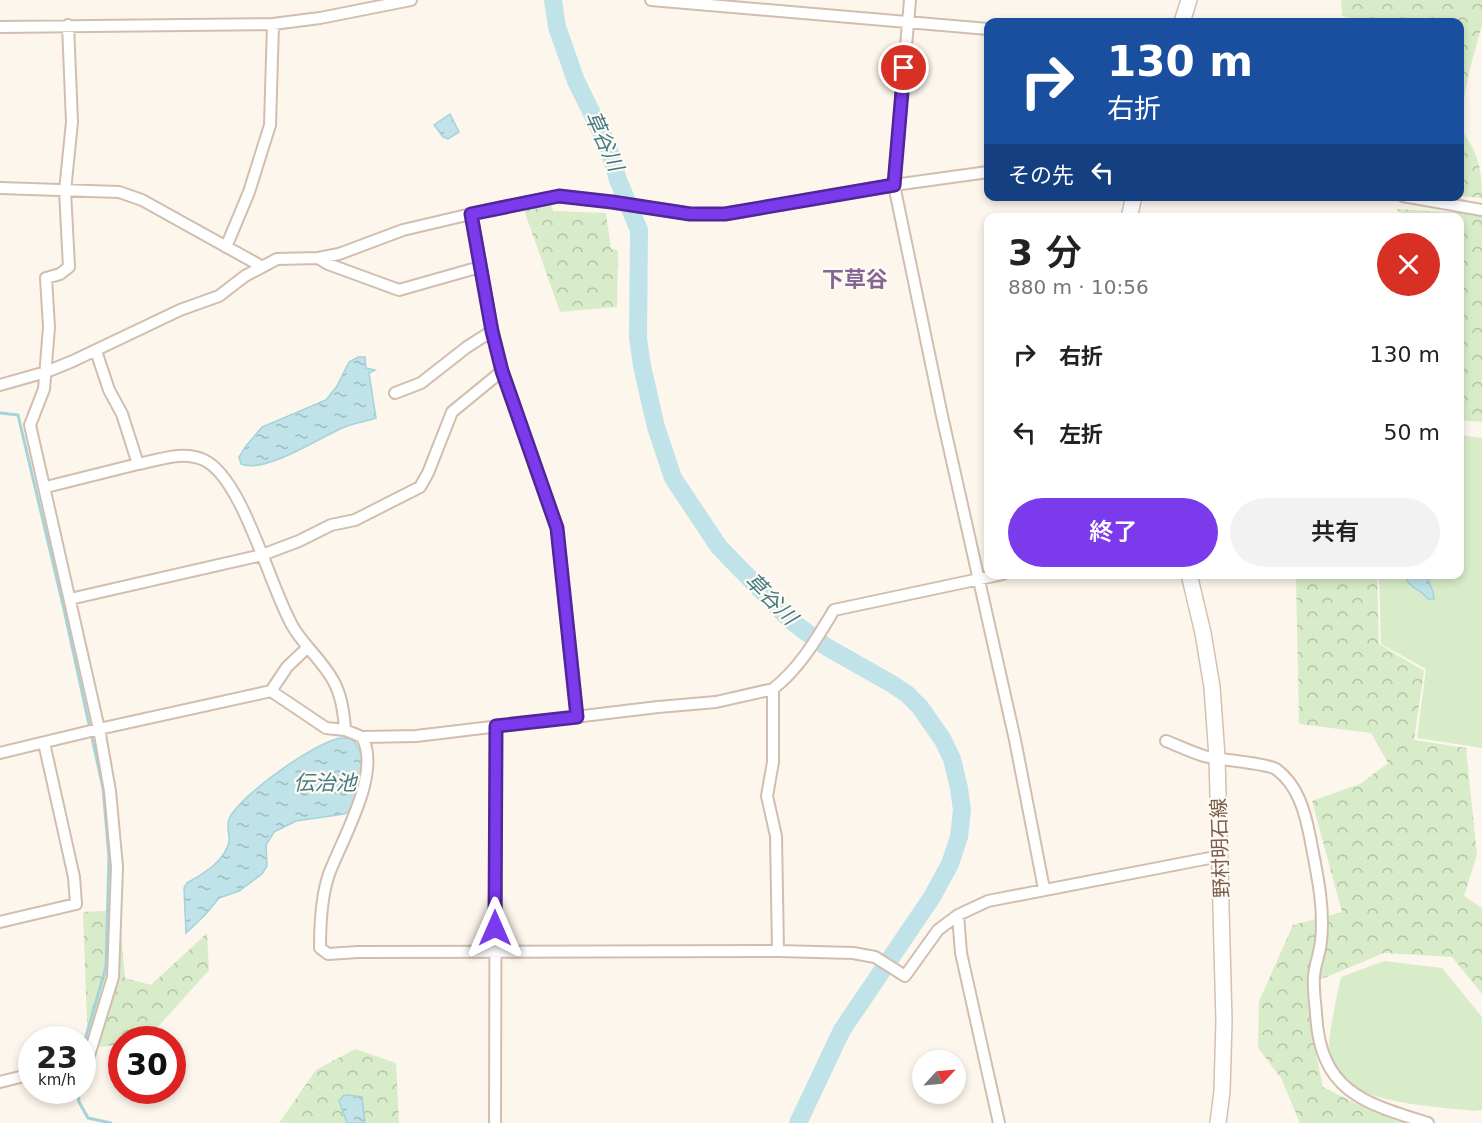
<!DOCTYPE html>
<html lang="ja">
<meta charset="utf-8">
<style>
body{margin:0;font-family:"DejaVu Sans","Noto Sans JP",sans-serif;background:#f2f2f2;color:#222;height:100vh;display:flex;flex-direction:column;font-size:22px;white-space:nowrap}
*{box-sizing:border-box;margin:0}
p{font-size:20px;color:#767676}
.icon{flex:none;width:33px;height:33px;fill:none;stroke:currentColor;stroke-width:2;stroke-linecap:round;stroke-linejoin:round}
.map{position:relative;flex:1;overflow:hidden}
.side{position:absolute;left:984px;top:213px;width:480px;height:366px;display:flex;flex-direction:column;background:#fff;border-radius:12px;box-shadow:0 3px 9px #0003}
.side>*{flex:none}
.banner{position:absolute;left:984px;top:18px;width:480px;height:183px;border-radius:12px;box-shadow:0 3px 9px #0003;background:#1a4fa0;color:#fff;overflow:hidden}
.needle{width:39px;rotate:64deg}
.fabs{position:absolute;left:912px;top:1050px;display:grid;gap:12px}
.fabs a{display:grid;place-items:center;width:54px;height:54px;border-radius:50%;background:#fff;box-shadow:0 3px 9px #0003;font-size:30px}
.speed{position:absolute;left:18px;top:1026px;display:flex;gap:12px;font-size:30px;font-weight:700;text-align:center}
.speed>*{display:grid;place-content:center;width:78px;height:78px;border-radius:50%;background:#fff;box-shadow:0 3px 9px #0003;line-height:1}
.speed small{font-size:15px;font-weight:400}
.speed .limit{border:9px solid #d22;background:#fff;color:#111}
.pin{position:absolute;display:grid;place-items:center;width:51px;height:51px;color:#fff;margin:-26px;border:3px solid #fff;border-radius:50%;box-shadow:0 2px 6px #0007}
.me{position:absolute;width:66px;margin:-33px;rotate:0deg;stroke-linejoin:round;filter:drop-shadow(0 0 4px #0008)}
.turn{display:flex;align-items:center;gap:21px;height:126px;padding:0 24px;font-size:27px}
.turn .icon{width:78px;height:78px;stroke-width:2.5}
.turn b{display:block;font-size:42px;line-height:51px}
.then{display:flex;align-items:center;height:57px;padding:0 24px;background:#0003;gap:12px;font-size:22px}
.round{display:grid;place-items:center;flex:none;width:63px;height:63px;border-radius:32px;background:#f2f2f2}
.headline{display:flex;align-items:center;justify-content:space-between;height:102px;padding:0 24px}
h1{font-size:36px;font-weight:600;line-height:45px}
.cta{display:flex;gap:12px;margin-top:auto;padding:12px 24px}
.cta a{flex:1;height:69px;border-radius:36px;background:#7c3aed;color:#fff;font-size:24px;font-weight:600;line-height:69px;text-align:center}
.cta a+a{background:#f2f2f2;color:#222}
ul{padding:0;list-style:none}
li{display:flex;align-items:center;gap:18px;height:78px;padding:0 24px}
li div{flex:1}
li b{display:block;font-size:22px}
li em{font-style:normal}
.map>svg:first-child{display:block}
.forest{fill:url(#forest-crowns)}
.garden{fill:#d8ecc9}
.water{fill:url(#water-ripples);stroke:#a5d3da;stroke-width:1.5}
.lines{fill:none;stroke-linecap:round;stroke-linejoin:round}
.stream{stroke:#a5d3da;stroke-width:3}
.river{stroke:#bfe3e8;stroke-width:18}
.minor-casing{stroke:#d1beb0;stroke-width:14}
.secondary-casing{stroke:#d6c0b0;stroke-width:18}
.minor{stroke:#fff;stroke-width:10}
.secondary{stroke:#fff;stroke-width:15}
.route-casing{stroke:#51269a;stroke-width:15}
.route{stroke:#7c3aed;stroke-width:10}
.labels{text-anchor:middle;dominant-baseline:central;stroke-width:4.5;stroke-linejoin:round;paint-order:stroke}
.street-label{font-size:20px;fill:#7a5c4d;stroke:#fffaf3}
.water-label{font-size:21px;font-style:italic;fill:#437c86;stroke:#fffaf3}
.quarter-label{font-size:22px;font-weight:bold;fill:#846695;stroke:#fffaf3}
</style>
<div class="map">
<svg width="1482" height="1123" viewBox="0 0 1482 1123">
<defs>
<pattern id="forest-crowns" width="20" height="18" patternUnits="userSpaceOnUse" patternTransform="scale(1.5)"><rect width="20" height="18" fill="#d8ecc9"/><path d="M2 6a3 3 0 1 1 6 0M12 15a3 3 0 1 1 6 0" fill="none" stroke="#b4c2a5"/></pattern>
<pattern id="water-ripples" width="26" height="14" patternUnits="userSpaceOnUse" patternTransform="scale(1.5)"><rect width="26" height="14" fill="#bfe3e8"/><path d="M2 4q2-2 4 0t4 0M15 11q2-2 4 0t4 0" fill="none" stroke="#a0bbbe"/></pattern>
</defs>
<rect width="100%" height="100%" fill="#fdf6ec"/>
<path class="forest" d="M 1341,0 L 1482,0 L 1482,25 L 1469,72 L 1460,121 L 1460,22 L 1365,22 L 1342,16 Z
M 1460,128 C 1478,152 1482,168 1482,198 L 1460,196 Z
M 550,201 L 553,211 L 606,213 L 611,249 L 618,250 L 617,307 L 560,312 L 524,210 Z
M 1397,209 L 1482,214 L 1482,422 L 1460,420 L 1460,218 L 1402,217 Z
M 1296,575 L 1377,575 L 1379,644 L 1424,671 L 1414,740 L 1466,748 L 1477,855 L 1464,896 L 1482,908 L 1482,994 L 1452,957 L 1384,953 L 1307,985 L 1313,1039 L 1323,1087 L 1367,1109 L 1417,1123 L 1300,1123 L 1281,1078 L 1258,1048 L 1259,1001 L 1293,925 L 1342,912 L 1312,801 L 1360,784 L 1388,763 L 1371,733 L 1299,724 Z
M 119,910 L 125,978 L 151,985 L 207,933 L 209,970 L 147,1039 L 122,1040 L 121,1044 L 88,1049 L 83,912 Z
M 355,1049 L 396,1063 L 399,1123 L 279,1123 L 316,1070 Z"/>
<path class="garden" d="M 1460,435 L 1482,438 L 1482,748 L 1417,738 L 1426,669 L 1381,644 L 1379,575 L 1460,574 Z
M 1384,961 L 1442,968 L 1482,1017 L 1482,1110 L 1474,1111 C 1441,1107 1378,1104 1351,1085 C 1341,1079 1332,1063 1329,1051 C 1327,1041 1338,990 1341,977 Z"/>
<path class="water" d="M 450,114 L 459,132 L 448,139 L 443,137 L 434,125 Z
M 358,357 L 365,357 L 366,368 L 375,370 L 369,373 L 376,418 C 364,422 352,423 340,429 C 318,439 263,474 241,464 L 239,457 L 246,446 L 262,427 L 326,400 L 337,386 L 349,362 Z
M 1412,575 L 1428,579 L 1433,592 L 1434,599 L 1428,599 C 1421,589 1410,589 1406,578 L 1407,576 Z
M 340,738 L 351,738 C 371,758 362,789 350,811 L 344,814 L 296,821 L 274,832 L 266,845 L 267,866 L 262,874 L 239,891 L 219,898 L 205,915 L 186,933 L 184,888 L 187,883 C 204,873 224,862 229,842 C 230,835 226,826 229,819 C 240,795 314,743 340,738 Z
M 348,1095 L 362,1097 L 365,1123 L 347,1123 L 339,1101 L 343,1096 Z"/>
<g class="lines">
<path class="stream" d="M 0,413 L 18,415 L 63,605 L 103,788 L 109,857 L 106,967 L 82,1050
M 78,1090 L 79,1102 L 88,1118 L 111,1123"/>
<path class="river" d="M 553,0 L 557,27 L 576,81 L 608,146 L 618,180 L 639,230 L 638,338 L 642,366 L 656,427 L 673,478 L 719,547 L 790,620 L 825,646 L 892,684 L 907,694 L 920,707 L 943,740 L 952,759 L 959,788 L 962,810 L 959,837 L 950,864 L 932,897 L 842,1030 L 798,1123"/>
<g class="minor-casing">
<path id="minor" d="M 651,0 L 988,29
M 910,0 L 894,185 L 942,416 L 1015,740 L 1044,889
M 68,25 L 72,122 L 65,191 L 69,267 L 60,274 L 46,278 L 49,327 L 44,389 L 30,425 L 99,729 L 110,791 L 117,867 L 113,977 L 87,1062 L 82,1063
M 0,27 L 273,24 L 320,18 L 411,0
M 0,188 L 119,192 L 142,200 L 261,266
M 1403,196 L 1482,210
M 471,214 L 492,331 L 502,371 L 557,528 L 577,717
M 226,247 L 249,192 L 270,125 L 273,24
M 318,258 L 328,264 L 399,290 L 480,267
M 96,351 L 109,390 L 122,414 L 138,464 C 159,460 183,450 204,460 C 243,478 270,588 293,627 C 305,647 323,661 334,682 C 342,697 344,713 345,730
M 0,385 L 46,372 L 73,361 L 180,310 L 219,296 L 245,276 L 277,259 L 318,258 L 339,254 L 403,230 L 471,214 L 559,196 L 612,202 L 690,214 L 725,214 L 894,185 L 988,172
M 395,393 L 421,383 L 467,347 L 492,331
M 46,487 L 138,464
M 70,599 L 262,555 L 299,541 L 331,525 L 355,520 L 420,487 L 428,473 L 452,412 L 502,371
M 773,689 L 773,762 L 767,796 L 776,836 L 778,951
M 271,691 L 287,667 L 308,647
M 362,737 C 382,773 342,839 329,874 C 321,897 320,924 320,948 L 328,954 L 358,952 L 778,951 L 853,953 L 875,957 L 905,976 L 938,930 L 958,915
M 1166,741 C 1179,746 1191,752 1204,756 C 1219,760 1266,763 1276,769 C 1298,785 1305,812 1310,837 C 1316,870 1325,906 1321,941 C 1320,953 1315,964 1314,976 C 1313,988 1315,1001 1316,1013 C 1320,1091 1363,1103 1428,1123
M 0,753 L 99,729 L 271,691 L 326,728 L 345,730 L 362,737 L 416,736 L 658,707 L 716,702 L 773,689 C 800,668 817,638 834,610 L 1003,574
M 0,922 L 76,904 L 74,877 L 44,743
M 0,1082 L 32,1074
M 495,1123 L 496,726
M 999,1123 L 961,953 L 958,915 L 988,901 L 1220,856"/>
</g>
<g class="secondary-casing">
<path id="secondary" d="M 1182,22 L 1189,0
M 1129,218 L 1134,196
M 1189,574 L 1203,633 L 1212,687 L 1217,757 L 1224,1021 L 1222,1091 L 1218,1123"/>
</g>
<use href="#minor" class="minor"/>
<use href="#secondary" class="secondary"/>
</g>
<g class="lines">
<g class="route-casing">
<path id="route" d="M 495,928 L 496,726 L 577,717 L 557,528 L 502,371 L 492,331 L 471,214 L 559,196 L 612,202 L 690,214 L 725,214 L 894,185 L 904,68"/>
</g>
<use href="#route" class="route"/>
</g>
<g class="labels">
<g class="street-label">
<text transform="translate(1220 848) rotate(-92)">野村明石線</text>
</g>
<g class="water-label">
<text transform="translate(604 141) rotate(66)">草谷川</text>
<text transform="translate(771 599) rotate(45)">草谷川</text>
<text x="325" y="783">伝治池</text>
</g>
<g class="quarter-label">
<text x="855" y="279">下草谷</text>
</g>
</g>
</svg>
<div class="fabs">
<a><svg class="needle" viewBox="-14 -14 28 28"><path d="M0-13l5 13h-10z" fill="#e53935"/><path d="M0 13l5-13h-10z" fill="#767676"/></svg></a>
</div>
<div class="speed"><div>23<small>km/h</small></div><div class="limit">30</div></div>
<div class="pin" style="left:904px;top:68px;background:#d93025"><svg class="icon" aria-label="arrive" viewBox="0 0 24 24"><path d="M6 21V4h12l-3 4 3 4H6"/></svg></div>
<svg class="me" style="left:495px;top:928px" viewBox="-20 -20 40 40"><path d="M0-17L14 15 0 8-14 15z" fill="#7c3aed" stroke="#fff" stroke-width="4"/></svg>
<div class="banner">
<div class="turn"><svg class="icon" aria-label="right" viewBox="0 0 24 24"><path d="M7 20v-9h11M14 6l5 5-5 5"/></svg><div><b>130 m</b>右折</div></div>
<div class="then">その先<svg class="icon" aria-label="left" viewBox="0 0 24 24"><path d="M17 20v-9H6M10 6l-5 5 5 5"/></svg></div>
</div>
<section class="side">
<div class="headline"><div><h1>3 分</h1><p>880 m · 10:56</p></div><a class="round" style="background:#d93025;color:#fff"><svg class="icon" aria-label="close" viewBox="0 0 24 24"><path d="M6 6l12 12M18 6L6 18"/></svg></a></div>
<ul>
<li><svg class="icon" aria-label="right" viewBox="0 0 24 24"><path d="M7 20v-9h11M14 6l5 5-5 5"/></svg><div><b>右折</b></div><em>130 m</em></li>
<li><svg class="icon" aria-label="left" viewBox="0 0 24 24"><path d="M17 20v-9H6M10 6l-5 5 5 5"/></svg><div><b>左折</b></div><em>50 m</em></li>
</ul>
<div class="cta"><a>終了</a><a>共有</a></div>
</section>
</div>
